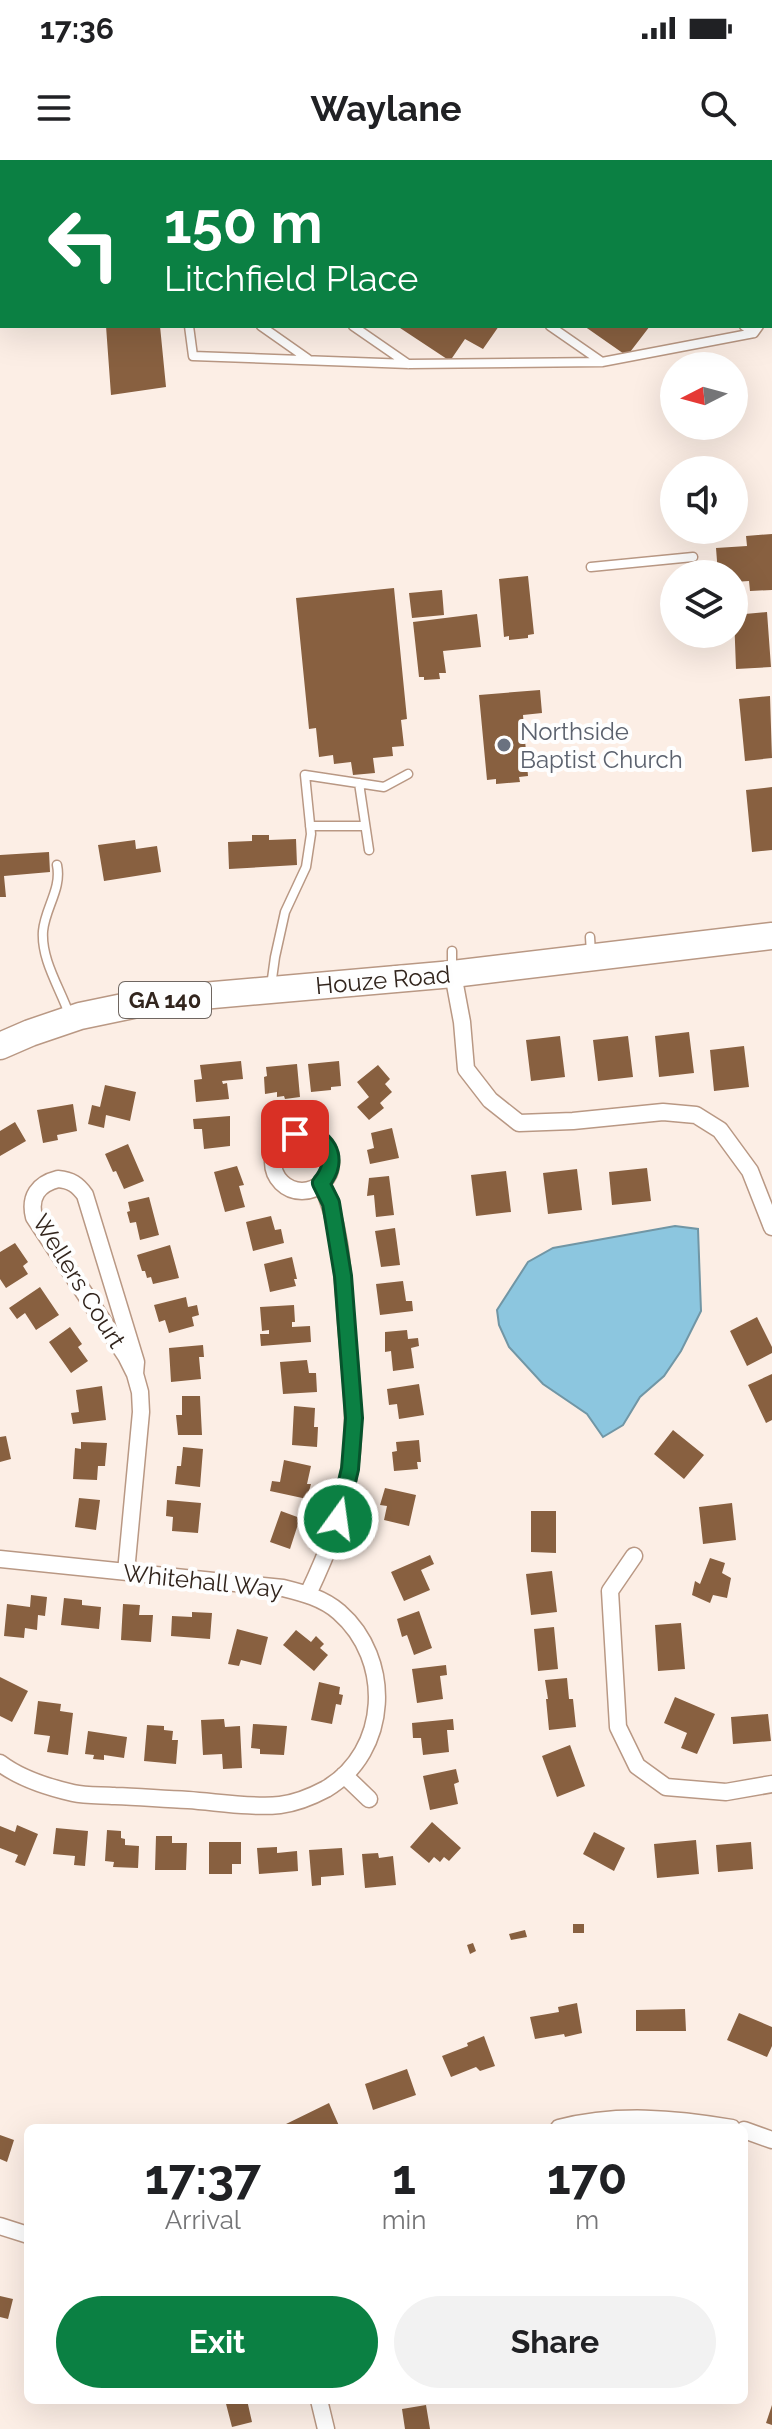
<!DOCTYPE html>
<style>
body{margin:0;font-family:Raleway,sans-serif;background:#f2f2f2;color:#202124;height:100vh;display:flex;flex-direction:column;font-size:30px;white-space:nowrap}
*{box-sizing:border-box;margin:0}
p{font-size:26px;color:#757577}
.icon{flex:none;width:44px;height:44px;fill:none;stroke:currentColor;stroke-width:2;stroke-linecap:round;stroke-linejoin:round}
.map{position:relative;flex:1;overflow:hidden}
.sheet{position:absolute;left:24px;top:1964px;width:724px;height:280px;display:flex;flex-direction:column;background:#fff;border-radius:12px;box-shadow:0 8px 32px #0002}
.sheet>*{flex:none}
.banner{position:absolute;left:0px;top:0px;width:772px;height:168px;box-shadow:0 8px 32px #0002;background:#0b8043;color:#fff;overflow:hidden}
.needle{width:52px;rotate:264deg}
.controls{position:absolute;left:660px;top:192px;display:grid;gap:16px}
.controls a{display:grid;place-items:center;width:88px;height:88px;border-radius:50%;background:#fff;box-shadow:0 8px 32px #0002;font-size:40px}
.pin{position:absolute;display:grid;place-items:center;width:68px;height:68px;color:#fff;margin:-34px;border-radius:16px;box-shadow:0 4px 12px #0006}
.me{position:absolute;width:88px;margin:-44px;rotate:14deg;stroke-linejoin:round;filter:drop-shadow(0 0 6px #0008)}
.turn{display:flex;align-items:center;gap:28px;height:168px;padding:0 32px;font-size:36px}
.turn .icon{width:104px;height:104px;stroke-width:2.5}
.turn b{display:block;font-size:56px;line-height:68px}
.eta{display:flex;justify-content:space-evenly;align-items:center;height:136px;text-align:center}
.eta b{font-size:48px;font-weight:700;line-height:56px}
.cta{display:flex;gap:16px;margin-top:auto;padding:16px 32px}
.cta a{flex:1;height:92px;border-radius:48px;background:#0b8043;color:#fff;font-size:32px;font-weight:700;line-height:92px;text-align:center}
.cta a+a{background:#f2f2f2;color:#202124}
.status{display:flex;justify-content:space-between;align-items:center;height:56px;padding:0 40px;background:#fff;direction:ltr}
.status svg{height:22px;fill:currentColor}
header{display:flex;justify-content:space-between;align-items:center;height:104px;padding:0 32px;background:#fff;font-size:36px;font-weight:700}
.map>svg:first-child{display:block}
.water{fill:#8cc6df;stroke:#7196a5;stroke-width:2}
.building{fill:#886040}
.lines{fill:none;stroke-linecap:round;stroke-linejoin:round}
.lane-casing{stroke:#b99884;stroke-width:11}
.street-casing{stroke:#b99884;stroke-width:19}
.primary-casing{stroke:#b99884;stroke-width:29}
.lane{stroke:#fff;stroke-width:8}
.street{stroke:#fff;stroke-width:16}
.primary{stroke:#fff;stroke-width:26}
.route-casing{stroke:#07532c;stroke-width:20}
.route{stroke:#0b8043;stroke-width:14}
.worship-dot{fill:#6b7280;stroke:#fefefe;stroke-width:3}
.labels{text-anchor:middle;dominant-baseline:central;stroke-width:8;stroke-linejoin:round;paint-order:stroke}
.shield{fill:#fefefe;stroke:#6f6660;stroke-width:2}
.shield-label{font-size:22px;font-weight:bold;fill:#32251d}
.worship-label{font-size:24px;fill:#5b616d;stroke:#fefefe;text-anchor:start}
.street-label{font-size:24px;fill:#32251d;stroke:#fefefe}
</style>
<div class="status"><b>17:36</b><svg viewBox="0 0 49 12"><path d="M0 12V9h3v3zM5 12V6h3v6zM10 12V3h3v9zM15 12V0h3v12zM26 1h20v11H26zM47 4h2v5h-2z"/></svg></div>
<header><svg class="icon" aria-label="menu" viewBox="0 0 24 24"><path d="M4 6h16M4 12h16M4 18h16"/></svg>Waylane<svg class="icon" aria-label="search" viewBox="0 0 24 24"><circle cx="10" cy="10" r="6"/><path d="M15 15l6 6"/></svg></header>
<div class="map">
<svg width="772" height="2269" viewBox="0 0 772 2269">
<rect width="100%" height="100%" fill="#fceee5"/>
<path class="water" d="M 675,1066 L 698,1069 L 701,1151 L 681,1191 L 664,1216 L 640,1237 L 623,1265 L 603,1277 L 587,1254 L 543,1224 L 509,1187 L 499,1165 L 497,1150 L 528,1102 L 553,1088 Z"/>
<path class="building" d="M 106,166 L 160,166 L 166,227 L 111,235 Z
M 397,166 L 499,166 L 483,189 L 465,179 L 450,201 Z
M 584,166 L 650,166 L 627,196 Z
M 772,374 L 772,430 L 750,431 L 749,421 L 734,422 L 734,414 L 718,414 L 716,388 L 747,386 L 746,376 Z
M 528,416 L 534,474 L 528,475 L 528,478 L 509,480 L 509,476 L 504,477 L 499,419 Z
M 394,428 L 407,559 L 401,560 L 404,586 L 392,587 L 393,596 L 373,598 L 375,613 L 353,615 L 351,602 L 334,604 L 333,595 L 319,597 L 316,568 L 309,569 L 296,438 Z
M 442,430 L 444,455 L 412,458 L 409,433 Z
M 767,452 L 771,507 L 736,509 L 734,455 Z
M 477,454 L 481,487 L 443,491 L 446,513 L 439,513 L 440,519 L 424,520 L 424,517 L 419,517 L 413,462 Z
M 540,530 L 542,553 L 523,555 L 528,616 L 519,617 L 520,622 L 496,624 L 496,619 L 487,620 L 479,535 Z
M 770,536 L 772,598 L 745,601 L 739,539 Z
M 772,627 L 772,690 L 752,692 L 746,630 Z
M 252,675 L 269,675 L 269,680 L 296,679 L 297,705 L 229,709 L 228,682 L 252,681 Z
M 135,680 L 136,689 L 157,686 L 161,712 L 104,721 L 98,685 Z
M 49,692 L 50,712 L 4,716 L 6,737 L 0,737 L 0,695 Z
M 689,872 L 694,913 L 659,917 L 655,876 Z
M 560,876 L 565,917 L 531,921 L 526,880 Z
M 628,876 L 633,917 L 598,921 L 593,880 Z
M 744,886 L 749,927 L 714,931 L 710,890 Z
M 241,901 L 243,919 L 222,921 L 223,924 L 227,923 L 229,939 L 196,942 L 194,920 L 202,919 L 200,905 Z
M 339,901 L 341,926 L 331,927 L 331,930 L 311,932 L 308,904 Z
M 297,904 L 300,937 L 285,939 L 284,936 L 277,937 L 277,932 L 265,934 L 264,917 L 267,916 L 266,907 Z
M 378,905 L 390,919 L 385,924 L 392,932 L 380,943 L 384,948 L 369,960 L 357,947 L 369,937 L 357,922 Z
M 105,925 L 136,932 L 130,961 L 106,955 L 104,968 L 88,964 L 92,945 L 100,947 Z
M 73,944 L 77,971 L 57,975 L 58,980 L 43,983 L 37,950 Z
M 230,956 L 230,986 L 204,989 L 202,969 L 194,969 L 193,959 Z
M 15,962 L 26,981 L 0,996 L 0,971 Z
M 392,968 L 399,998 L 370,1004 L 367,990 L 374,988 L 371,973 Z
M 128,984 L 144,1021 L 124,1029 L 116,1011 L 113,1012 L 105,994 Z
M 237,1006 L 244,1025 L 239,1026 L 245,1047 L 225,1052 L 214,1012 Z
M 647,1008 L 651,1041 L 612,1045 L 609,1012 Z
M 577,1009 L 582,1050 L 548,1054 L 543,1013 Z
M 506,1011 L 511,1052 L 476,1056 L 471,1015 Z
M 389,1016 L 394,1055 L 376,1057 L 374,1035 L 367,1036 L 369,1018 Z
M 149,1037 L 159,1075 L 140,1080 L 136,1062 L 130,1063 L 127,1052 L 130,1051 L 128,1042 Z
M 271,1056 L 275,1070 L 281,1069 L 284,1083 L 253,1091 L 246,1062 Z
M 395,1068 L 400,1105 L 381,1107 L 375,1071 Z
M 15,1083 L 28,1102 L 23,1106 L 28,1114 L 6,1128 L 0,1119 L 0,1092 Z
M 170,1085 L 179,1118 L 153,1124 L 151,1117 L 147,1118 L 145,1111 L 142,1111 L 137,1095 Z
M 292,1097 L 297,1119 L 294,1119 L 296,1126 L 270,1132 L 264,1104 Z
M 403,1121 L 406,1141 L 412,1141 L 413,1151 L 380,1155 L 376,1124 Z
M 40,1127 L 59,1155 L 36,1170 L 25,1153 L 17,1159 L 9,1148 Z
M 186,1137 L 188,1147 L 197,1145 L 199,1155 L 192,1157 L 194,1166 L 169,1173 L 165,1160 L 159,1162 L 154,1145 Z
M 294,1145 L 295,1162 L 292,1162 L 292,1167 L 310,1166 L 311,1182 L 261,1186 L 260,1174 L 269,1174 L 269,1170 L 262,1171 L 260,1147 Z
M 757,1157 L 772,1187 L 772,1193 L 747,1206 L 730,1171 Z
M 70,1167 L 82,1184 L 78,1187 L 88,1201 L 71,1213 L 49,1182 Z
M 407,1170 L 408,1179 L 418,1178 L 419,1186 L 411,1188 L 414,1208 L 393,1211 L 391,1191 L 385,1192 L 385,1172 Z
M 203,1185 L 204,1197 L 199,1197 L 201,1219 L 171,1222 L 169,1188 Z
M 307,1200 L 309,1213 L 316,1213 L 317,1232 L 283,1234 L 280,1202 Z
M 772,1214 L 772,1260 L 766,1263 L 748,1225 Z
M 419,1224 L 424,1255 L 399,1259 L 397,1244 L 389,1245 L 387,1229 Z
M 102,1226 L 106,1260 L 73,1264 L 71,1253 L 79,1252 L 76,1230 Z
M 182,1236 L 200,1236 L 202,1275 L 178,1275 L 176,1255 L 182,1255 Z
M 294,1246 L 315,1248 L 314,1267 L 318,1267 L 317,1287 L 292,1285 Z
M 673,1270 L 704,1295 L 684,1319 L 654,1294 Z
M 6,1276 L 11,1299 L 0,1302 L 0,1277 Z
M 419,1280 L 421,1302 L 417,1302 L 418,1309 L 394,1311 L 392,1292 L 397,1291 L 396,1282 Z
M 81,1282 L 107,1283 L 105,1306 L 98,1306 L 97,1320 L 73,1319 L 75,1288 L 81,1289 Z
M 183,1287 L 203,1289 L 200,1327 L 175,1324 L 177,1306 L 181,1306 Z
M 284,1300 L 311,1306 L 307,1324 L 311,1324 L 307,1339 L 270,1331 L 272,1321 L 280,1322 Z
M 385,1328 L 416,1335 L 409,1366 L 384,1360 L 387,1346 L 380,1345 Z
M 79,1338 L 100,1340 L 96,1370 L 75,1367 Z
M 167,1340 L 201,1343 L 198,1373 L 172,1371 L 173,1357 L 166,1356 Z
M 732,1343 L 736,1380 L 703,1384 L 699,1347 Z
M 281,1351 L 300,1358 L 290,1389 L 270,1382 Z
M 531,1351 L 556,1351 L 556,1393 L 531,1392 Z
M 430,1395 L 434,1404 L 421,1410 L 430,1430 L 404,1441 L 391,1412 Z
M 710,1398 L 725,1403 L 722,1413 L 731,1418 L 727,1438 L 713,1435 L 710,1443 L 692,1435 L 695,1421 L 700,1424 Z
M 552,1411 L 557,1452 L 531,1455 L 526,1414 Z
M 31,1435 L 47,1437 L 45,1456 L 38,1455 L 37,1470 L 25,1468 L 24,1478 L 4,1476 L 7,1444 L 30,1447 Z
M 64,1438 L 82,1440 L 82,1445 L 101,1447 L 99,1469 L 61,1465 Z
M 123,1444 L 140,1445 L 139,1455 L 153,1455 L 151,1482 L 121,1480 Z
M 419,1451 L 432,1488 L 414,1495 L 407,1475 L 402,1477 L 397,1459 Z
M 192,1452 L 212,1453 L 210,1479 L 171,1476 L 172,1456 L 192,1457 Z
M 681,1463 L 685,1509 L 658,1511 L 655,1465 Z
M 554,1467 L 558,1509 L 538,1511 L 534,1469 Z
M 237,1469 L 268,1477 L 261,1505 L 241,1500 L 239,1506 L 228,1504 Z
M 296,1470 L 311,1482 L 316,1476 L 324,1484 L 320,1488 L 328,1495 L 314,1511 L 283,1485 Z
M 446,1505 L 447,1515 L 440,1516 L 443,1539 L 417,1543 L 412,1509 Z
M 0,1517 L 28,1531 L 12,1562 L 0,1556 Z
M 567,1518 L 569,1539 L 573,1539 L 576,1567 L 549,1570 L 546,1539 L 548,1539 L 545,1520 Z
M 319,1522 L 340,1527 L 339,1534 L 343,1535 L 341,1545 L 336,1544 L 332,1564 L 311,1560 Z
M 675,1537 L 715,1554 L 697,1594 L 681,1588 L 687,1573 L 664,1563 Z
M 38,1541 L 61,1544 L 60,1551 L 73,1553 L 68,1595 L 47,1592 L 50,1576 L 34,1574 Z
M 768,1554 L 771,1581 L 733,1584 L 731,1557 Z
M 224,1559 L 225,1567 L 240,1566 L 242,1608 L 223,1609 L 222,1594 L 203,1595 L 201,1560 Z
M 453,1559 L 454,1570 L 447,1570 L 449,1592 L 423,1595 L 421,1578 L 413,1578 L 412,1563 Z
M 253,1564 L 287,1566 L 284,1595 L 260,1594 L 260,1589 L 251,1588 Z
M 147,1565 L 164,1566 L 164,1570 L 173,1571 L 172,1580 L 178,1580 L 176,1604 L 144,1601 Z
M 88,1571 L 127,1577 L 124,1598 L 104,1595 L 104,1600 L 93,1599 L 94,1595 L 85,1594 Z
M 570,1585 L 585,1626 L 557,1637 L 542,1596 Z
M 456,1609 L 459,1622 L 454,1624 L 458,1644 L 430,1650 L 423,1616 Z
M 432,1662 L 461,1688 L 449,1701 L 444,1697 L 440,1702 L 434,1697 L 429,1703 L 410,1687 Z
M 17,1665 L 38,1674 L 25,1706 L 15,1702 L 18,1695 L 0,1688 L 0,1666 L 15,1672 Z
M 56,1668 L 88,1671 L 85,1706 L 74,1705 L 75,1696 L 53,1694 Z
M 107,1670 L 121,1671 L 121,1678 L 125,1679 L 125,1685 L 139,1686 L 138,1708 L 113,1707 L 114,1702 L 105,1701 Z
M 594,1672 L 625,1688 L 614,1711 L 583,1694 Z
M 156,1676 L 172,1676 L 172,1683 L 187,1683 L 186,1710 L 155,1710 Z
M 696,1680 L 699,1714 L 657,1718 L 654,1684 Z
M 209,1682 L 241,1682 L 241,1704 L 232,1704 L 232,1714 L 209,1714 Z
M 751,1682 L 753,1709 L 718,1712 L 716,1685 Z
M 277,1687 L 277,1693 L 297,1691 L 298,1711 L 259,1714 L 257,1688 Z
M 342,1688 L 344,1715 L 321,1717 L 321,1725 L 312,1726 L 309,1690 Z
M 378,1693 L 379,1698 L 393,1696 L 396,1725 L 365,1728 L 362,1694 Z
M 573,1764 L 584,1764 L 584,1773 L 573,1773 Z
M 525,1770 L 527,1777 L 511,1780 L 509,1774 Z
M 473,1783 L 476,1791 L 470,1794 L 467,1785 Z
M 577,1843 L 582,1873 L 565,1877 L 564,1874 L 535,1879 L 530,1857 L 559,1852 L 558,1847 Z
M 685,1849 L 686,1871 L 636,1871 L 636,1850 Z
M 739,1853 L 772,1867 L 772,1886 L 767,1897 L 727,1880 Z
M 484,1876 L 495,1906 L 480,1911 L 476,1907 L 451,1917 L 442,1896 L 468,1886 L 467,1883 Z
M 407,1909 L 416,1935 L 373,1950 L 365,1924 Z
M 329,1943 L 340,1968 L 288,1968 L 286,1964 Z
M 0,1975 L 14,1980 L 7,2002 L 0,1999 Z
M 0,2136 L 13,2139 L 8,2159 L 0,2157 Z
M 225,2240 L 247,2240 L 252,2262 L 232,2267 Z
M 426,2245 L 430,2269 L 405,2269 L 402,2249 Z
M 772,2245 L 772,2265 L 766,2263 Z"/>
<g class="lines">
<g class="lane-casing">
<path id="lane" d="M 64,0 L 64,2
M 308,0 L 311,2
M 430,2 L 432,0
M 647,2 L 653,2
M 770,83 L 772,85
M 770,125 L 772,126
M 770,149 L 772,146
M 189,166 L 193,196 L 409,204 L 602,202 L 754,173 L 759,166
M 261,166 L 308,199
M 353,166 L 408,204
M 550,166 L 602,202
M 744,166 L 754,173
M 591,407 L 693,397
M 359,623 L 369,690
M 310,666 L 365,666
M 57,705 C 62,729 45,748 43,771 C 41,800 60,828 69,854
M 590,777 L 591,793
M 452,791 L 452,811
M 271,826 L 275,797 L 285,752 L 306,707 L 311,674 L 305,615 L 384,627 L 408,614"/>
</g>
<g class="street-casing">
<path id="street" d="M 0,1 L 5,0
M 0,95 L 2,95
M 453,814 L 462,862 L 466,909 L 490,940 L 519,963 L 573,961 L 663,952 L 696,955 L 720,970 L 750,1011 L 772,1067
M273 1002a29 29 0 1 1 58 0a29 29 0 1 1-58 0Z
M 58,1019 C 71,1020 78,1025 85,1035 L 136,1202 L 135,1214 L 126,1196 L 34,1057 C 29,1037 38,1024 58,1019 Z
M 634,1396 L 610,1431 L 618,1567 L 637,1606 L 666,1627 L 726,1632 L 772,1624
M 0,1399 L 283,1428 C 303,1433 323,1438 339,1452 C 393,1499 390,1591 326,1629 C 311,1637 296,1643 280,1645 C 252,1648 217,1642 188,1640 C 164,1639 140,1637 115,1636 C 101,1635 86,1636 73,1633 C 47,1627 21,1619 0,1603
M 126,1412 L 141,1252 L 140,1232 L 135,1214
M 308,1434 C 327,1394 344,1352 350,1307 C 357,1262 351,1218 347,1173 C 343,1124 343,1068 321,1023
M 344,1615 L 369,1639
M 559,1968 C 616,1953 675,1958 732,1968
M 744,1970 L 772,1980
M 0,2066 L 28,2075
M 319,2240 L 326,2269"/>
</g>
<g class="primary-casing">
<path id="primary" d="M 0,886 L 30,873 L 80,856 L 157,840 L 453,814 L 772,776"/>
</g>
<use href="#lane" class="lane"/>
<use href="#street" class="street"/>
<use href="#primary" class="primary"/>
</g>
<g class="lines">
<g class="route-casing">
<path id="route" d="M 295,974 C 326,971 342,999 321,1023 L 331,1043 L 343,1116 L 354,1258 L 350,1309 L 338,1359"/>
</g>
<use href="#route" class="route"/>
</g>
<circle class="worship-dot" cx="504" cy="585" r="8"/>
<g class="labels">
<rect class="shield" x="119" y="822" width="92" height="36" rx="6"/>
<g class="shield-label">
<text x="165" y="840">GA 140</text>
</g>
<g class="worship-label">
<text x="520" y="571">Northside<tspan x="520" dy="28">Baptist Church</tspan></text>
</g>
<g class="street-label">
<text transform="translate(383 820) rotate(-5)">Houze Road</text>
<text transform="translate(79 1121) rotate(58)">Wellers Court</text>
<text transform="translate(203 1421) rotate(6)">Whitehall Way</text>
</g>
</g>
</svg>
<div class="controls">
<a><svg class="needle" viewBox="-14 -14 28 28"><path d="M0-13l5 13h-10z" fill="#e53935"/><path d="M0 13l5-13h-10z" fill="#757577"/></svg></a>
<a><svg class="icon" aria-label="sound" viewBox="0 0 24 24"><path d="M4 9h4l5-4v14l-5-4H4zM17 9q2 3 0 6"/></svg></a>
<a><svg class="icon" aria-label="layers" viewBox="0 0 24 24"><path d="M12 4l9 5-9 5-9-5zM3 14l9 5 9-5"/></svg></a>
</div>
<div class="pin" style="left:295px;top:974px;background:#d93025"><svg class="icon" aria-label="arrive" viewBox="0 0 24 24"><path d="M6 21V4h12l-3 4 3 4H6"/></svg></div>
<svg class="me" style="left:338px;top:1359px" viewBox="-20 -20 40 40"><circle r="17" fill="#0b8043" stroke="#fff" stroke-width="3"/><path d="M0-11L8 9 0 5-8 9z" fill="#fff"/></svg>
<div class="banner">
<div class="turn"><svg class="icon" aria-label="left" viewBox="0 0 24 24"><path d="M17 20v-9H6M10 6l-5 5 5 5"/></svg><div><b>150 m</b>Litchfield Place</div></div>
</div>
<section class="sheet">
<div class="eta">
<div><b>17:37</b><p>Arrival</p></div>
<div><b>1</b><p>min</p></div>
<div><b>170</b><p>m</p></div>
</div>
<div class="cta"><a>Exit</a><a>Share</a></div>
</section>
</div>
